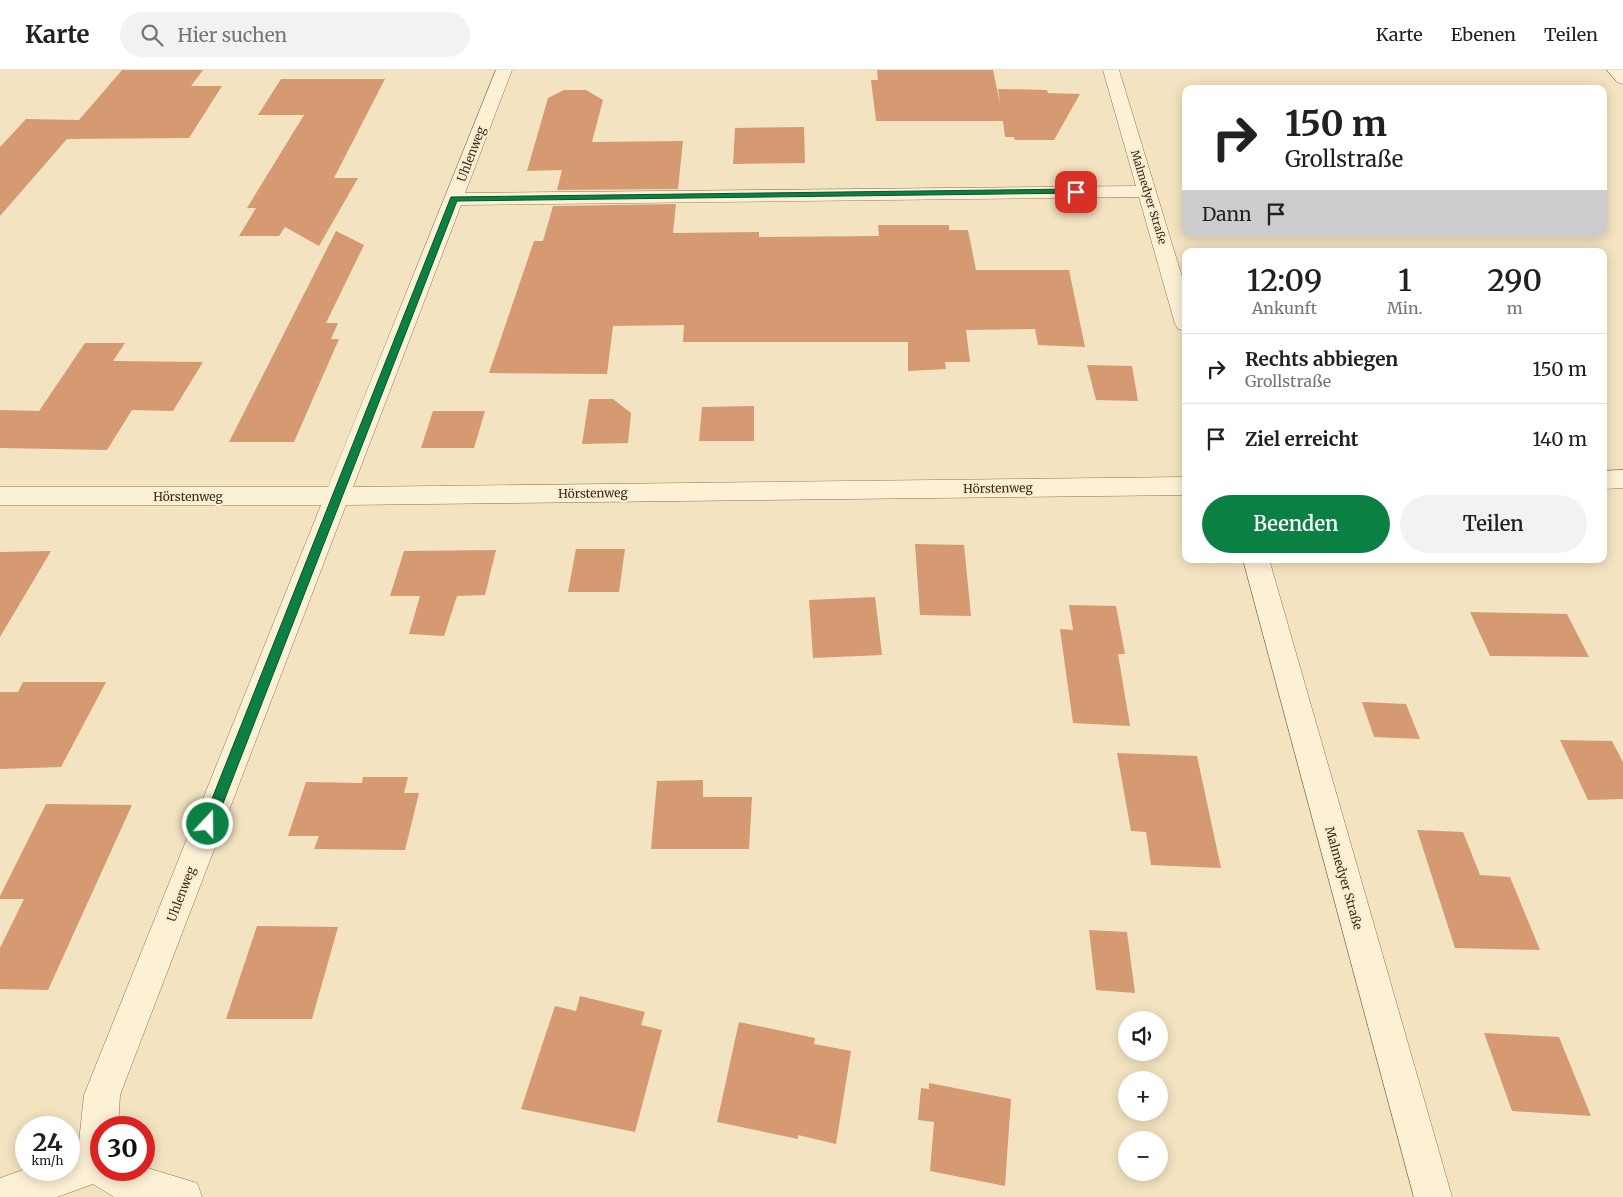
<!DOCTYPE html>
<html lang="de">
<meta charset="utf-8">
<style>
body{margin:0;font-family:Merriweather,serif;background:#f2f2f2;color:#202124;height:100vh;display:flex;flex-direction:column;font-size:19px;white-space:nowrap}
*{box-sizing:border-box;margin:0}
p{font-size:16px;color:#757577}
.icon{flex:none;width:28px;height:28px;fill:none;stroke:currentColor;stroke-width:2;stroke-linecap:round;stroke-linejoin:round}
.map{position:relative;flex:1;overflow:hidden}
.panel{position:absolute;left:1182px;top:178px;width:425px;height:315px;display:flex;flex-direction:column;background:#fff;border-radius:10px;box-shadow:0 2px 12px #0003}
.panel>*{flex:none}
.banner{position:absolute;left:1182px;top:15px;width:425px;height:152px;border-radius:10px;box-shadow:0 2px 12px #0003;background:#fff;color:#202124;overflow:hidden}
.buttons{position:absolute;left:1118px;top:941px;display:grid;gap:10px}
.buttons a{display:grid;place-items:center;width:50px;height:50px;border-radius:50%;background:#fff;box-shadow:0 2px 12px #0003;font-size:25px}
.speed{position:absolute;left:15px;top:1046px;display:flex;gap:10px;font-size:25px;font-weight:700;text-align:center}
.speed>*{display:grid;place-content:center;width:65px;height:65px;border-radius:50%;background:#fff;box-shadow:0 2px 12px #0003;line-height:1}
.speed small{font-size:12px;font-weight:400}
.speed .limit{border:8px solid #d22;background:#fff;color:#111}
.pin{position:absolute;display:grid;place-items:center;width:42px;height:42px;color:#fff;margin:-21px;border-radius:10px;box-shadow:0 2px 8px #0006}
.me{position:absolute;width:55px;margin:-28px;rotate:21deg;stroke-linejoin:round;filter:drop-shadow(0 0 4px #0008)}
.turn{display:flex;align-items:center;gap:18px;height:105px;padding:0 20px;font-size:22px}
.turn .icon{width:65px;height:65px;stroke-width:2.5}
.turn b{display:block;font-size:35px;line-height:42px}
.then{display:flex;align-items:center;height:48px;padding:0 20px;background:#0003;gap:10px;font-size:19px}
.eta{display:flex;justify-content:space-evenly;align-items:center;height:85px;text-align:center}
.eta b{font-size:30px;font-weight:600;line-height:35px}
.action{display:flex;gap:10px;margin-top:auto;padding:10px 20px}
.action a{flex:1;height:58px;border-radius:30px;background:#0b8043;color:#fff;font-size:20px;font-weight:600;line-height:58px;text-align:center}
.action a+a{background:#f2f2f2;color:#202124}
ul{padding:0;list-style:none}
li{display:flex;align-items:center;gap:15px;height:70px;padding:0 20px;border-top:1px solid #e0e0e0}
li div{flex:1}
li b{display:block;font-size:19px}
li em{font-style:normal}
header{display:flex;align-items:center;gap:30px;box-sizing:border-box;height:70px;padding:0 25px;background:#fff;border-bottom:1px solid #e0e0e0}
header strong{font-size:24px}
nav{display:flex;gap:28px;margin-inline-start:auto;font-size:18px}
.search{width:350px;height:45px;background:#f2f2f2;display:flex;align-items:center;gap:12px;box-sizing:border-box;padding:0 18px;border-radius:28px;color:#757577;font-size:19px}
.map>svg:first-child{display:block}
.building{fill:#d59a72}
.lines{fill:none;stroke-linecap:round;stroke-linejoin:round}
.minor-casing{stroke:#8e7356;stroke-width:1}
.minor{fill:#fcf0d5;fill-rule:evenodd}
.route{fill:#0b8043;stroke:#07532c}
.labels{text-anchor:middle;dominant-baseline:central;stroke-width:4.5;stroke-linejoin:round;paint-order:stroke}
.far-street-label{font-size:11px;fill:#3c2b1c;stroke:#f9edd1}
.street-label{font-size:12px;fill:#3c2b1c;stroke:#f9edd1}
</style>
<header>
<strong>Karte</strong>
<div class="search"><svg class="icon" aria-label="search" viewBox="0 0 24 24"><circle cx="10" cy="10" r="6"/><path d="M15 15l6 6"/></svg>Hier suchen</div>
<nav><a>Karte</a><a>Ebenen</a><a>Teilen</a></nav>
</header>
<div class="map">
<svg width="1623" height="1127" viewBox="0 0 1623 1127">
<rect width="100%" height="100%" fill="#f3e3c0"/>
<path class="building" d="M 122,0 L 203,0 L 191,16 L 222,16 L 189,68 L 67,69 L 0,146 L 0,77 L 26,49 L 79,50 Z
M 877,0 L 993,0 L 1000,34 L 998,19 L 1047,20 L 1048,23 L 1080,24 L 1054,70 L 1015,70 L 1014,67 L 1005,67 L 1003,51 L 876,51 L 871,10 L 878,10 Z
M 281,9 L 385,9 L 334,108 L 358,108 L 319,176 L 285,157 L 279,166 L 239,166 L 256,138 L 247,138 L 304,45 L 258,45 Z
M 564,20 L 586,20 L 603,30 L 592,72 L 683,71 L 678,119 L 557,120 L 562,100 L 527,101 L 548,28 Z
M 804,57 L 805,93 L 733,94 L 735,58 Z
M 676,134 L 673,163 L 759,162 L 759,167 L 879,166 L 878,155 L 949,155 L 949,160 L 968,160 L 976,200 L 1069,200 L 1085,277 L 1038,275 L 1035,259 L 966,260 L 970,292 L 945,292 L 946,299 L 908,301 L 908,272 L 683,272 L 684,255 L 613,256 L 607,304 L 489,303 L 534,171 L 543,171 L 553,136 Z
M 336,161 L 364,175 L 326,253 L 338,253 L 331,269 L 339,269 L 294,372 L 229,372 Z
M 85,273 L 125,273 L 113,291 L 203,292 L 173,341 L 132,340 L 107,380 L 0,378 L 0,340 L 39,341 Z
M 1087,295 L 1132,296 L 1138,331 L 1096,330 Z
M 589,329 L 613,329 L 631,343 L 628,373 L 582,374 Z
M 754,336 L 754,371 L 699,371 L 702,337 Z
M 433,341 L 485,341 L 474,378 L 421,378 Z
M 915,474 L 964,475 L 971,546 L 920,545 Z
M 576,479 L 625,479 L 619,522 L 568,522 Z
M 496,480 L 485,525 L 457,526 L 444,566 L 409,564 L 420,526 L 390,526 L 404,481 Z
M 51,481 L 0,567 L 0,482 Z
M 875,527 L 882,585 L 813,588 L 809,530 Z
M 1069,535 L 1116,536 L 1125,584 L 1118,584 L 1130,656 L 1073,653 L 1060,559 L 1073,560 Z
M 1470,542 L 1567,544 L 1589,587 L 1490,586 Z
M 23,612 L 106,612 L 61,697 L 0,699 L 0,622 L 18,622 Z
M 1362,632 L 1406,634 L 1420,669 L 1374,667 Z
M 1560,670 L 1612,671 L 1623,692 L 1623,729 L 1588,730 Z
M 1117,683 L 1197,686 L 1221,798 L 1151,795 L 1146,762 L 1131,761 Z
M 363,707 L 408,707 L 404,723 L 419,723 L 405,780 L 314,779 L 319,766 L 288,766 L 306,712 L 362,713 Z
M 703,710 L 703,727 L 752,727 L 749,779 L 651,779 L 657,711 Z
M 46,734 L 132,735 L 48,920 L 0,919 L 0,878 L 24,829 L 0,829 L 0,826 Z
M 1417,760 L 1463,762 L 1480,805 L 1510,807 L 1540,880 L 1455,878 Z
M 257,856 L 338,857 L 312,949 L 226,949 Z
M 1089,860 L 1127,862 L 1135,923 L 1096,920 Z
M 580,926 L 645,942 L 641,955 L 662,960 L 635,1062 L 521,1039 L 555,936 L 576,941 Z
M 739,952 L 815,968 L 814,974 L 851,981 L 836,1074 L 798,1065 L 798,1069 L 717,1052 Z
M 1484,963 L 1559,967 L 1591,1046 L 1512,1041 Z
M 929,1013 L 1011,1029 L 1005,1116 L 930,1101 L 934,1052 L 918,1050 L 921,1018 L 929,1019 Z"/>
<g class="lines">
<g class="minor-casing">
<path id="minor" d="M 496,0 L 512,0 L 465,123 L 1136,116 L 1103,0 L 1119,0 L 1186,220 L 1186,261 L 1178,259 L 1175,254 L 1139,127 L 461,135 L 353,417 L 1186,407 L 1186,425 L 346,435 L 120,1025 L 118,1058 L 101,1058 L 101,1100 L 144,1100 L 144,1097 L 197,1113 L 202,1127 L 114,1127 L 93,1114 L 57,1127 L 0,1127 L 0,1108 L 26,1099 L 69,1100 L 69,1084 L 78,1081 L 84,1025 L 321,435 L 0,435 L 0,417 L 328,417 Z
M 1607,0 L 1623,0 L 1623,14 L 1617,12 Z
M 1623,400 L 1623,418 L 1604,419 L 1604,401 Z
M 1243,489 L 1269,489 L 1452,1127 L 1414,1127 Z"/>
</g>
<use href="#minor" class="minor"/>
</g>
<path class="route" d="M 1076,119 L 1080,122 L 1079,123 L 457,131 L 215,754 L 213,758 L 208,760 L 204,758 L 202,754 L 451,127 Z"/>
<g class="labels">
<g class="far-street-label">
<text transform="translate(1149 127) rotate(73)">Malmedyer Straße</text>
</g>
<g class="street-label">
<text transform="translate(471 84) rotate(-69)">Uhlenweg</text>
<text transform="translate(998 418) rotate(-1)">Hörstenweg</text>
<text transform="translate(593 423) rotate(-1)">Hörstenweg</text>
<text x="188" y="426">Hörstenweg</text>
<text transform="translate(1344 808) rotate(74)">Malmedyer Straße</text>
<text transform="translate(181 824) rotate(-69)">Uhlenweg</text>
</g>
</g>
</svg>
<div class="buttons">
<a><svg class="icon" aria-label="sound" viewBox="0 0 24 24"><path d="M4 9h4l5-4v14l-5-4H4zM17 9q2 3 0 6"/></svg></a>
<a>+</a>
<a>−</a>
</div>
<div class="speed"><div>24<small>km/h</small></div><div class="limit">30</div></div>
<div class="pin" style="left:1076px;top:122px;background:#d93025"><svg class="icon" aria-label="arrive" viewBox="0 0 24 24"><path d="M6 21V4h12l-3 4 3 4H6"/></svg></div>
<svg class="me" style="left:208px;top:754px" viewBox="-20 -20 40 40"><circle r="17" fill="#0b8043" stroke="#fff" stroke-width="3"/><path d="M0-11L8 9 0 5-8 9z" fill="#fff"/></svg>
<div class="banner">
<div class="turn"><svg class="icon" aria-label="right" viewBox="0 0 24 24"><path d="M7 20v-9h11M14 6l5 5-5 5"/></svg><div><b>150 m</b>Grollstraße</div></div>
<div class="then">Dann<svg class="icon" aria-label="arrive" viewBox="0 0 24 24"><path d="M6 21V4h12l-3 4 3 4H6"/></svg></div>
</div>
<section class="panel">
<div class="eta">
<div><b>12:09</b><p>Ankunft</p></div>
<div><b>1</b><p>Min.</p></div>
<div><b>290</b><p>m</p></div>
</div>
<ul>
<li><svg class="icon" aria-label="right" viewBox="0 0 24 24"><path d="M7 20v-9h11M14 6l5 5-5 5"/></svg><div><b>Rechts abbiegen</b><p>Grollstraße</p></div><em>150 m</em></li>
<li><svg class="icon" aria-label="arrive" viewBox="0 0 24 24"><path d="M6 21V4h12l-3 4 3 4H6"/></svg><div><b>Ziel erreicht</b></div><em>140 m</em></li>
</ul>
<div class="action"><a>Beenden</a><a>Teilen</a></div>
</section>
</div>
